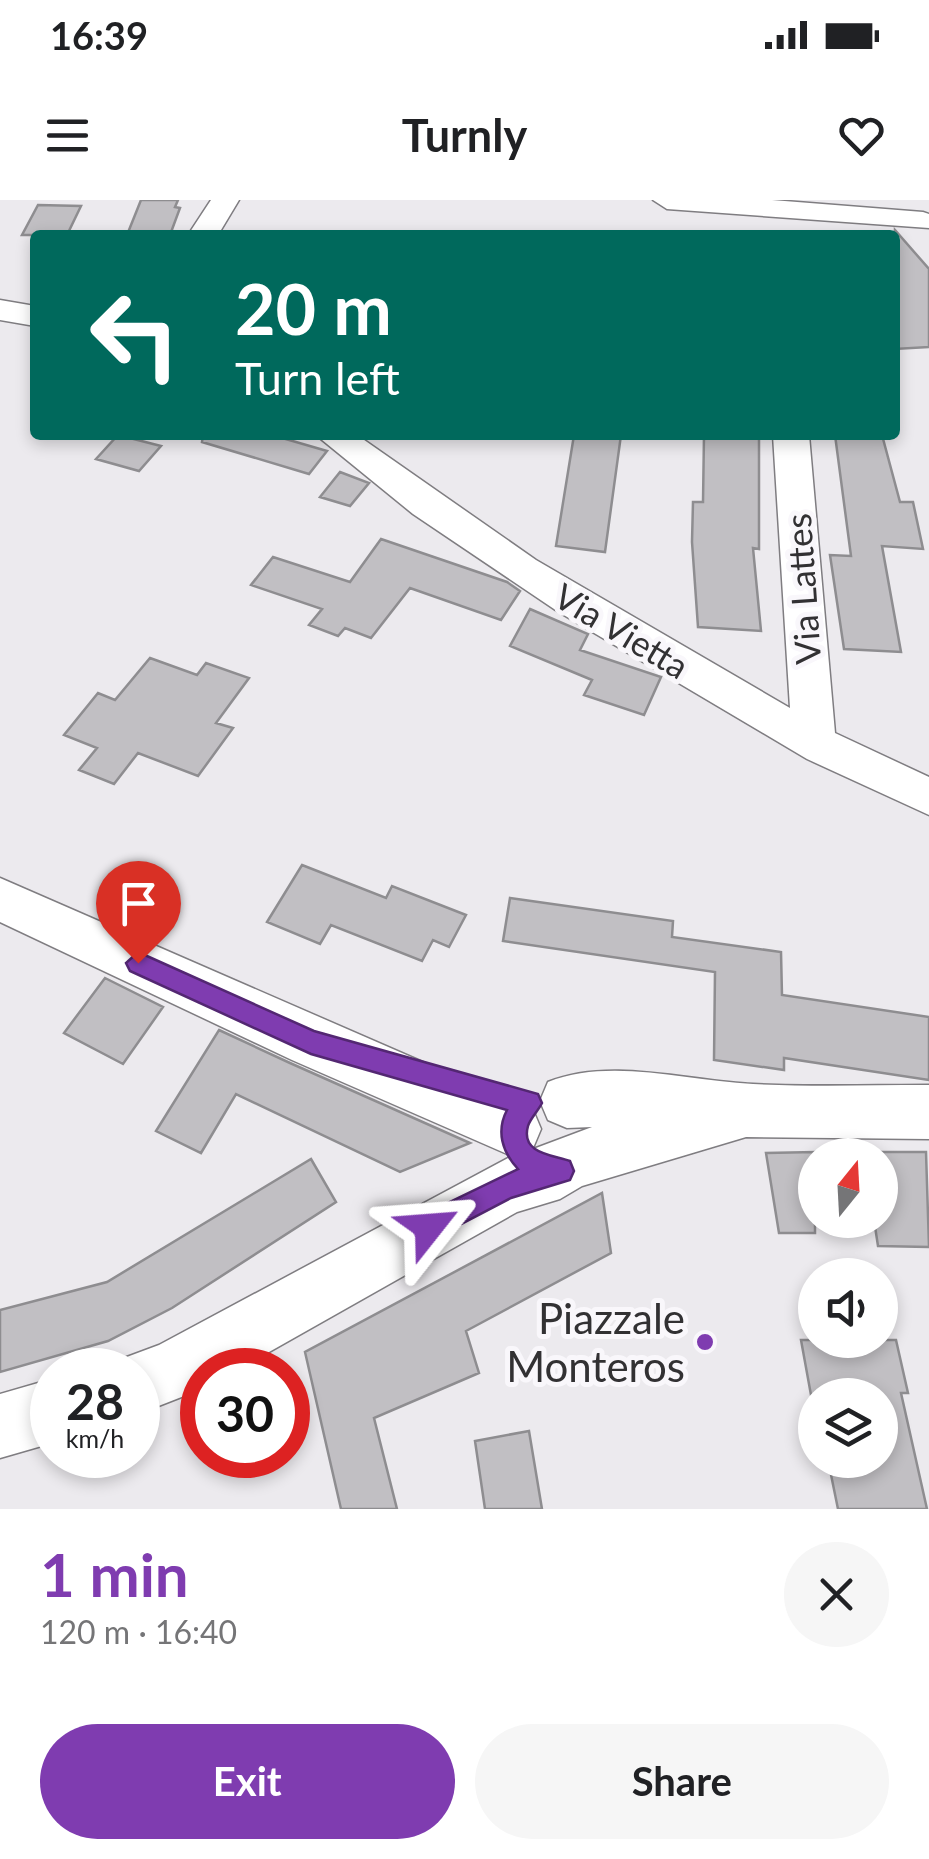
<!DOCTYPE html>
<meta charset="utf-8">
<style>
body{margin:0;font-family:Lato,sans-serif;background:#f6f6f6;color:#202124;height:100vh;display:flex;flex-direction:column;font-size:38px;white-space:nowrap}
*{box-sizing:border-box;margin:0}
p{font-size:32px;color:#757577}
.icon{flex:none;width:55px;height:55px;fill:none;stroke:currentColor;stroke-width:2;stroke-linecap:round;stroke-linejoin:round}
.map{position:relative;height:1309px;overflow:hidden}
.panel{display:flex;flex-direction:column;background:#fff;flex:1}
.panel>*{flex:none}
.top-card{position:absolute;left:30px;top:30px;width:870px;height:210px;border-radius:10px;box-shadow:0 5px 15px #0003;background:#00695c;color:#fff;overflow:hidden}
.needle{width:65px;rotate:18deg}
.controls{position:absolute;left:798px;top:938px;display:grid;gap:20px}
.controls a{display:grid;place-items:center;width:100px;height:100px;border-radius:50%;background:#fff;box-shadow:0 5px 15px #0003;font-size:50px}
.speed{position:absolute;left:30px;top:1148px;display:flex;gap:20px;font-size:50px;font-weight:700;text-align:center}
.speed>*{display:grid;place-content:center;width:130px;height:130px;border-radius:50%;background:#fff;box-shadow:0 5px 15px #0003;line-height:1}
.speed small{font-size:25px;font-weight:400}
.speed .limit{border:15px solid #d22;background:#fff;color:#111}
.pin{position:absolute;display:grid;place-items:center;width:85px;height:85px;color:#fff;margin:-102px -42px;border-radius:50% 50% 50% 0;rotate:-45deg;box-shadow:0 0 10px #0007}
.pin .icon{rotate:45deg}
.me{position:absolute;width:110px;margin:-55px;rotate:62deg;stroke-linejoin:round;filter:drop-shadow(0 0 8px #0008)}
.turn{display:flex;align-items:center;gap:35px;height:210px;padding:0 40px;font-size:45px}
.turn .icon{width:130px;height:130px;stroke-width:2.5}
.turn b{display:block;font-size:70px;line-height:85px}
.round{display:grid;place-items:center;flex:none;width:105px;height:105px;border-radius:52px;background:#f6f6f6}
.head{display:flex;align-items:center;justify-content:space-between;height:170px;padding:0 40px}
h1{font-size:60px;font-weight:700;line-height:75px;color:#7f3cb0}
.primary-button{display:flex;gap:20px;margin-top:auto;padding:20px 40px}
.primary-button a{flex:1;height:115px;border-radius:60px;background:#7f3cb0;color:#fff;font-size:40px;font-weight:700;line-height:115px;text-align:center}
.primary-button a+a{background:#f6f6f6;color:#202124}
.status{display:flex;justify-content:space-between;align-items:center;height:70px;padding:0 50px;background:#fff;direction:ltr}
.status svg{height:28px;fill:currentColor}
header{display:flex;justify-content:space-between;align-items:center;height:130px;padding:0 40px;background:#fff;font-size:45px;font-weight:700}
.map>svg:first-child{display:block}
.building{fill:#c1bfc3;stroke:#8e8d90;stroke-width:2.5}
.lines{fill:none;stroke-linecap:round;stroke-linejoin:round}
.minor-casing{stroke:#7f7d81;stroke-width:3}
.minor{fill:#fff;fill-rule:evenodd}
.route{fill:#7f3cb0;stroke:#532772;stroke-width:2.5}
.poi-dot{fill:#7f3cb0;stroke:#f9f7fb;stroke-width:4}
.labels{text-anchor:middle;dominant-baseline:central;stroke-width:10;stroke-linejoin:round;paint-order:stroke}
.street-label{font-size:35px;fill:#323133;stroke:#f9f7fb}
.near-poi-label{font-size:42px;fill:#323133;stroke:#f9f7fb;text-anchor:end}
</style>
<div class="status"><b>16:39</b><svg viewBox="0 0 49 12"><path d="M0 12V9h3v3zM5 12V6h3v6zM10 12V3h3v9zM15 12V0h3v12zM26 1h20v11H26zM47 4h2v5h-2z"/></svg></div>
<header><svg class="icon" aria-label="menu" viewBox="0 0 24 24"><path d="M4 6h16M4 12h16M4 18h16"/></svg>Turnly<svg class="icon" aria-label="heart" viewBox="0 0 24 24"><path d="M12 20l-8-8c-3-5 5-10 8-4 3-6 11-1 8 4z"/></svg></header>
<div class="map">
<svg width="929" height="1309" viewBox="0 0 929 1309">
<rect width="100%" height="100%" fill="#eceaee"/>
<path class="building" d="M 141,0 L 178,0 L 175,7 L 180,8 L 170,35 L 127,35 Z
M 38,5 L 81,6 L 67,35 L 22,35 Z
M 895,30 L 929,69 L 929,147 L 895,149 Z
M 118,235 L 161,246 L 139,271 L 96,259 Z
M 203,235 L 272,235 L 327,251 L 309,274 L 202,242 Z
M 574,235 L 621,235 L 605,352 L 556,346 Z
M 704,235 L 759,235 L 759,349 L 753,348 L 761,431 L 698,427 L 692,342 L 693,302 L 703,302 Z
M 835,235 L 882,235 L 900,302 L 913,302 L 923,349 L 882,346 L 901,452 L 844,449 L 830,355 L 851,356 Z
M 340,272 L 369,283 L 350,306 L 320,297 Z
M 381,339 L 507,382 L 520,391 L 501,420 L 410,388 L 371,438 L 345,428 L 338,436 L 309,425 L 322,409 L 251,385 L 273,357 L 350,382 Z
M 530,409 L 588,434 L 580,450 L 661,477 L 644,515 L 584,495 L 592,480 L 510,446 Z
M 150,458 L 197,475 L 206,463 L 249,478 L 216,523 L 233,528 L 198,576 L 138,553 L 114,584 L 79,570 L 97,548 L 64,535 L 98,493 L 115,500 Z
M 302,665 L 386,698 L 392,686 L 466,715 L 449,747 L 433,740 L 422,761 L 331,725 L 320,744 L 267,722 Z
M 510,698 L 673,721 L 672,737 L 781,752 L 782,795 L 929,817 L 929,880 L 784,858 L 784,870 L 714,860 L 715,772 L 503,741 Z
M 105,778 L 163,807 L 123,864 L 64,833 Z
M 219,830 L 290,863 L 470,943 L 400,972 L 236,894 L 201,953 L 156,931 Z
M 815,952 L 815,1033 L 779,1033 L 766,953 Z
M 880,952 L 926,952 L 929,1047 L 878,1046 L 874,1020 L 880,1020 Z
M 311,959 L 336,1002 L 172,1108 L 108,1141 L 0,1172 L 0,1110 L 107,1082 Z
M 602,993 L 611,1053 L 466,1131 L 479,1173 L 374,1218 L 397,1309 L 341,1309 L 305,1152 Z
M 801,1140 L 896,1140 L 908,1193 L 901,1193 L 927,1309 L 838,1309 L 828,1260 L 880,1260 L 880,1194 L 811,1195 Z
M 529,1231 L 542,1309 L 485,1309 L 475,1241 Z"/>
<g class="lines">
<g class="minor-casing">
<path id="minor" d="M 211,0 L 239,0 L 218,35 L 188,35 Z
M 653,0 L 772,0 L 923,12 L 929,14 L 929,28 L 667,9 Z
M 0,100 L 35,106 L 35,126 L 0,120 Z
M 316,235 L 357,235 L 536,360 L 790,508 L 773,235 L 809,235 L 835,533 L 929,577 L 929,615 L 807,559 L 557,411 L 413,314 Z
M 0,678 L 533,910 L 541,929 L 533,948 L 520,954 L 592,927 L 567,928 L 548,920 L 540,901 L 548,882 C 610,857 688,881 753,884 C 811,887 870,885 929,885 L 929,939 L 746,937 L 582,986 L 560,999 L 517,1012 L 237,1170 L 202,1170 L 202,1189 L 138,1214 L 138,1170 L 112,1170 L 116,1161 L 159,1145 L 512,956 L 292,860 L 0,722 Z
M 52,1179 L 52,1243 L 0,1258 L 0,1194 Z"/>
</g>
<use href="#minor" class="minor"/>
</g>
<path class="route" d="M 138,752 L 314,831 L 538,894 L 542,903 C 538,911 530,919 528,926 C 520,954 554,955 570,961 L 574,971 L 570,980 L 511,998 L 429,1041 L 419,1037 L 415,1027 L 419,1017 L 518,969 C 502,952 496,931 507,910 L 311,854 L 130,771 L 126,763 Z"/>
<circle class="poi-dot" cx="705" cy="1142" r="10"/>
<g class="labels">
<g class="street-label">
<text transform="translate(802 389) rotate(-94)">Via Lattes</text>
<text transform="translate(622 430) rotate(31)">Via Vietta</text>
</g>
<g class="near-poi-label">
<text x="685" y="1118">Piazzale<tspan x="685" dy="48">Monteros</tspan></text>
</g>
</g>
</svg>
<div class="controls">
<a><svg class="needle" viewBox="-14 -14 28 28"><path d="M0-13l5 13h-10z" fill="#e53935"/><path d="M0 13l5-13h-10z" fill="#757577"/></svg></a>
<a><svg class="icon" aria-label="sound" viewBox="0 0 24 24"><path d="M4 9h4l5-4v14l-5-4H4zM17 9q2 3 0 6"/></svg></a>
<a><svg class="icon" aria-label="layers" viewBox="0 0 24 24"><path d="M12 4l9 5-9 5-9-5zM3 14l9 5 9-5"/></svg></a>
</div>
<div class="speed"><div>28<small>km/h</small></div><div class="limit">30</div></div>
<div class="pin" style="left:138px;top:763px;background:#d93025"><svg class="icon" aria-label="arrive" viewBox="0 0 24 24"><path d="M6 21V4h12l-3 4 3 4H6"/></svg></div>
<svg class="me" style="left:429px;top:1027px" viewBox="-20 -20 40 40"><path d="M0-17L14 15 0 8-14 15z" fill="#7f3cb0" stroke="#fff" stroke-width="4"/></svg>
<div class="top-card">
<div class="turn"><svg class="icon" aria-label="left" viewBox="0 0 24 24"><path d="M17 20v-9H6M10 6l-5 5 5 5"/></svg><div><b>20 m</b>Turn left</div></div>
</div>
</div>
<section class="panel">
<div class="head"><div><h1>1 min</h1><p>120 m · 16:40</p></div><a class="round"><svg class="icon" aria-label="close" viewBox="0 0 24 24"><path d="M6 6l12 12M18 6L6 18"/></svg></a></div>
<div class="primary-button"><a>Exit</a><a>Share</a></div>
</section>
